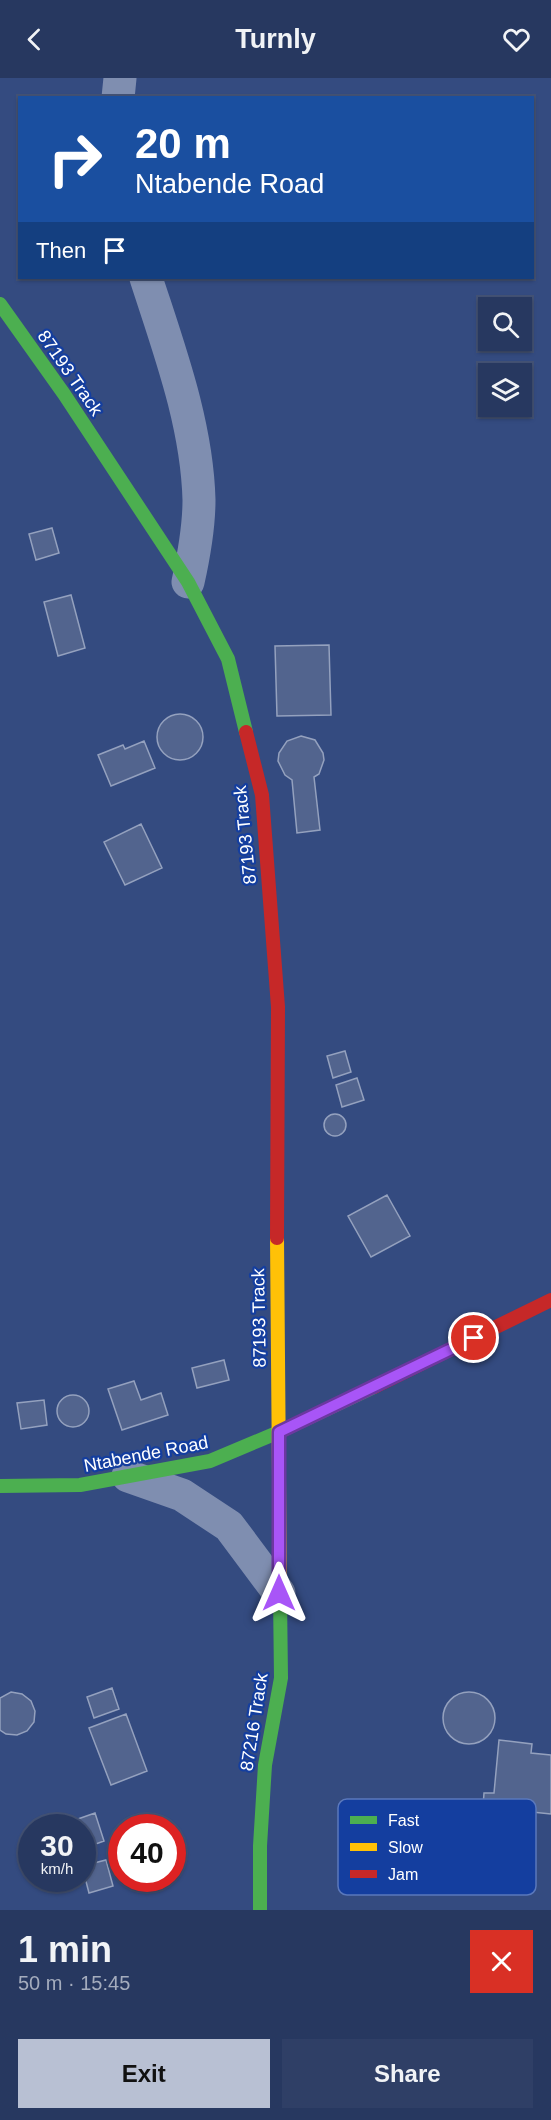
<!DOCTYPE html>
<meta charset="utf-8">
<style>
body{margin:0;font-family:Helvetica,sans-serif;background:#2f3f66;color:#f1f3f6;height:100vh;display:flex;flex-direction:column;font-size:22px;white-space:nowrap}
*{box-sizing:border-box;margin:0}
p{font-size:20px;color:#a4acbd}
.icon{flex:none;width:33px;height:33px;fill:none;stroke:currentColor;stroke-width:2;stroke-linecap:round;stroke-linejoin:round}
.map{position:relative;height:1832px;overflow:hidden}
.details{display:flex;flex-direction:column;background:#273860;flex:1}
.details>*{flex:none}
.top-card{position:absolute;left:18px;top:18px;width:516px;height:183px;border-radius:0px;box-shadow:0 2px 4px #0004,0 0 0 2px #435275;background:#1a4fa0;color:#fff;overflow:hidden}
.tools{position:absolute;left:478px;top:219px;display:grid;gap:12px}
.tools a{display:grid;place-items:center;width:54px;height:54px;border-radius:0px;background:#273860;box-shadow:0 2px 4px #0004,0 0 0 2px #435275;font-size:30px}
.speed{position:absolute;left:18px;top:1736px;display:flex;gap:12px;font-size:30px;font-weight:700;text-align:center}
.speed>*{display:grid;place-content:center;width:78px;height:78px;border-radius:50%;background:#273860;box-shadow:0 2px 4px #0004,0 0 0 2px #435275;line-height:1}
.speed small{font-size:15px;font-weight:400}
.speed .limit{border:9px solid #d22;background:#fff;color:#111}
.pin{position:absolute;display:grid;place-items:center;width:51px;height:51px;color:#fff;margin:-26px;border:3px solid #fff;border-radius:50%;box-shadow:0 2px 6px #0007}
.me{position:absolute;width:66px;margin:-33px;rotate:0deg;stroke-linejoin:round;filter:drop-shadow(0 0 4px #0008)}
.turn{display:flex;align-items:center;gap:21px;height:126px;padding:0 18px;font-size:27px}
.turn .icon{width:78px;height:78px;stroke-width:2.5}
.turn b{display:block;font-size:42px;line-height:51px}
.then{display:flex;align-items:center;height:57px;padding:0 18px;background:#0003;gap:12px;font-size:22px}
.round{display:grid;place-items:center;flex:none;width:63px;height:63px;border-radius:0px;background:#2f3f66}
.overview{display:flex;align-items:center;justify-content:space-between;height:102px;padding:0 18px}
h1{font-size:36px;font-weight:800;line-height:45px}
.primary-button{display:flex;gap:12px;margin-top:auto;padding:12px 18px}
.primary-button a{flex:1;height:69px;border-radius:0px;background:#b8c0d3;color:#111;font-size:24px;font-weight:800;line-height:69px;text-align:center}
.primary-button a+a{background:#2f3f66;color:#f1f3f6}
header{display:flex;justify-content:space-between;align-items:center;height:78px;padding:0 18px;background:#273860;font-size:27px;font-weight:800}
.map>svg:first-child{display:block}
.building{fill:#52648e;stroke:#94a1be;stroke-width:1.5}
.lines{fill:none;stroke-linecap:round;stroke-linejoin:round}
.street{stroke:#7f8eb0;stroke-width:33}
.fast{stroke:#4caf50;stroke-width:14}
.slow{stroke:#ffc107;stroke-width:14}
.jam{stroke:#c62828;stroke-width:14}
.route-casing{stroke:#6d37a1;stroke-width:15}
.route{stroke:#a855f7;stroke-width:10}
.labels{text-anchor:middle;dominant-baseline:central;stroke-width:4.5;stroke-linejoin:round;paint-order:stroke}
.street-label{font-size:18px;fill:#fff;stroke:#143e9f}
.key{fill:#143e9f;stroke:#5a78bc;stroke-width:1.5}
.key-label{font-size:16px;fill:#fff}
</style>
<header><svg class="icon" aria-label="back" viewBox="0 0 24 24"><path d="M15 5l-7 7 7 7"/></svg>Turnly<svg class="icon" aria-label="heart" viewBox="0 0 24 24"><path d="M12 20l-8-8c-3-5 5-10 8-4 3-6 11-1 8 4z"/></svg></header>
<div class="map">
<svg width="551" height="1832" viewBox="0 0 551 1832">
<rect width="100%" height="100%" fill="#344b80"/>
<path class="building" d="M 52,450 L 59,475 L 36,482 L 29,456 Z
M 71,517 L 85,570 L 58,578 L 44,524 Z
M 329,567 L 331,637 L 277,638 L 275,568 Z
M157 659a23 23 0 1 1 46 0a23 23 0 1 1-46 0Z
M 301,658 L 315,662 L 323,675 L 324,682 L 319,696 L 314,699 L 320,752 L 297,755 L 292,702 L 285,697 L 278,683 L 279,675 L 287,663 Z
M 144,663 L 155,690 L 111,708 L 98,677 L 123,667 L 125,671 Z
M 141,746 L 162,790 L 125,807 L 104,764 Z
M 345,973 L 351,994 L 333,1000 L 327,978 Z
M 357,1000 L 364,1022 L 342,1029 L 336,1007 Z
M324 1047a11 11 0 1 1 22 0a11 11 0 1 1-22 0Z
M 387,1117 L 410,1158 L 371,1179 L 348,1138 Z
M 224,1282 L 229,1302 L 197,1310 L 192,1290 Z
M 134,1303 L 141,1322 L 161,1315 L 168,1337 L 122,1352 L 108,1311 Z
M57 1333a16 16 0 1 1 32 0a16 16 0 1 1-32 0Z
M 44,1322 L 47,1347 L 21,1351 L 17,1325 Z
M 112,1610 L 119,1631 L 94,1640 L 87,1619 Z
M 11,1614 L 22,1616 L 31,1623 L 35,1633 L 34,1644 L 27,1653 L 17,1657 L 6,1656 L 0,1652 L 0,1620 Z
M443 1640a26 26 0 1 1 52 0a26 26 0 1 1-52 0Z
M 126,1636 L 147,1693 L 111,1707 L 89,1650 Z
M 499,1662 L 532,1666 L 531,1675 L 551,1677 L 551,1736 L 483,1729 L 484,1715 L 494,1715 Z
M 95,1735 L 104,1763 L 82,1771 L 82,1749 L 55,1749 Z
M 106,1782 L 113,1808 L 89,1815 L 82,1788 Z"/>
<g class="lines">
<path class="street" d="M 118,20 L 120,0
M 146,200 C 169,271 197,346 199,422 C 199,450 194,477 188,504
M 128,1398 L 182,1417 L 229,1448 L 279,1515"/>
<path class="fast" d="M 0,226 L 64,316 L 188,504 L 228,581 L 246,654
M 0,1408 L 80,1407 L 210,1383 L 279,1354 L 374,1309
M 260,1832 L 260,1768 L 265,1687 L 281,1600 L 280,1518"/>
<path class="slow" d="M 277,1160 L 280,1518"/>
<path class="jam" d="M 246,654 L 262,717 L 278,929 L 277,1160
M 374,1309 L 551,1222"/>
</g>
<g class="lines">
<g class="route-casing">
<path id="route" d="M 279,1515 L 279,1354 L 474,1260"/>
</g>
<use href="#route" class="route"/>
</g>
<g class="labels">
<g class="street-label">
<text transform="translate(70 295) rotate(55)">87193 Track</text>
<text transform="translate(245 757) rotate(-96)">87193 Track</text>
<text transform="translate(259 1240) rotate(-91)">87193 Track</text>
<text transform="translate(146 1376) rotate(-11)">Ntabende Road</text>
<text transform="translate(254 1644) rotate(-81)">87216 Track</text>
</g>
</g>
<rect x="338" y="1721" width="198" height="96" rx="9" class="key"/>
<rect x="350" y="1738" width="27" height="8" fill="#4caf50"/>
<rect x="350" y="1765" width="27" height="8" fill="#ffc107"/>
<rect x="350" y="1792" width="27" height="8" fill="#c62828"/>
<g class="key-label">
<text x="388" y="1748">Fast</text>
<text x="388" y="1775">Slow</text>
<text x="388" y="1802">Jam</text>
</g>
</svg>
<div class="tools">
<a><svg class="icon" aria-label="search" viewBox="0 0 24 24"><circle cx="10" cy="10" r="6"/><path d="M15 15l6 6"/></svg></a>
<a><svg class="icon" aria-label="layers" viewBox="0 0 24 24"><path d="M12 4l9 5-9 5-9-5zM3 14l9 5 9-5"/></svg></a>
</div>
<div class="speed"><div>30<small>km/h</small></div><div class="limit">40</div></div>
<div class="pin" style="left:474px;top:1260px;background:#d93025"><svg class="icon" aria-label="arrive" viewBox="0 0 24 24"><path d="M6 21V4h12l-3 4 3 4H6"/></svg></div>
<svg class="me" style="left:279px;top:1515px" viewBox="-20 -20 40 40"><path d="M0-17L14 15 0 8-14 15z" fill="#a855f7" stroke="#fff" stroke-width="4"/></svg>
<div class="top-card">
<div class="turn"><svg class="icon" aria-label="right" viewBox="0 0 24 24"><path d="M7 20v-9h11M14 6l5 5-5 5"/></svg><div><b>20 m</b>Ntabende Road</div></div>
<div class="then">Then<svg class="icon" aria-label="arrive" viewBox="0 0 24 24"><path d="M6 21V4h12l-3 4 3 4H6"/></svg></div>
</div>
</div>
<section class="details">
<div class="overview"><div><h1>1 min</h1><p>50 m · 15:45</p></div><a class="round" style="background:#d93025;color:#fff"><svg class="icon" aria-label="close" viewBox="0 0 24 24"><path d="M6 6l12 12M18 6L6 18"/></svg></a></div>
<div class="primary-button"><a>Exit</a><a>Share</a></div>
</section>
